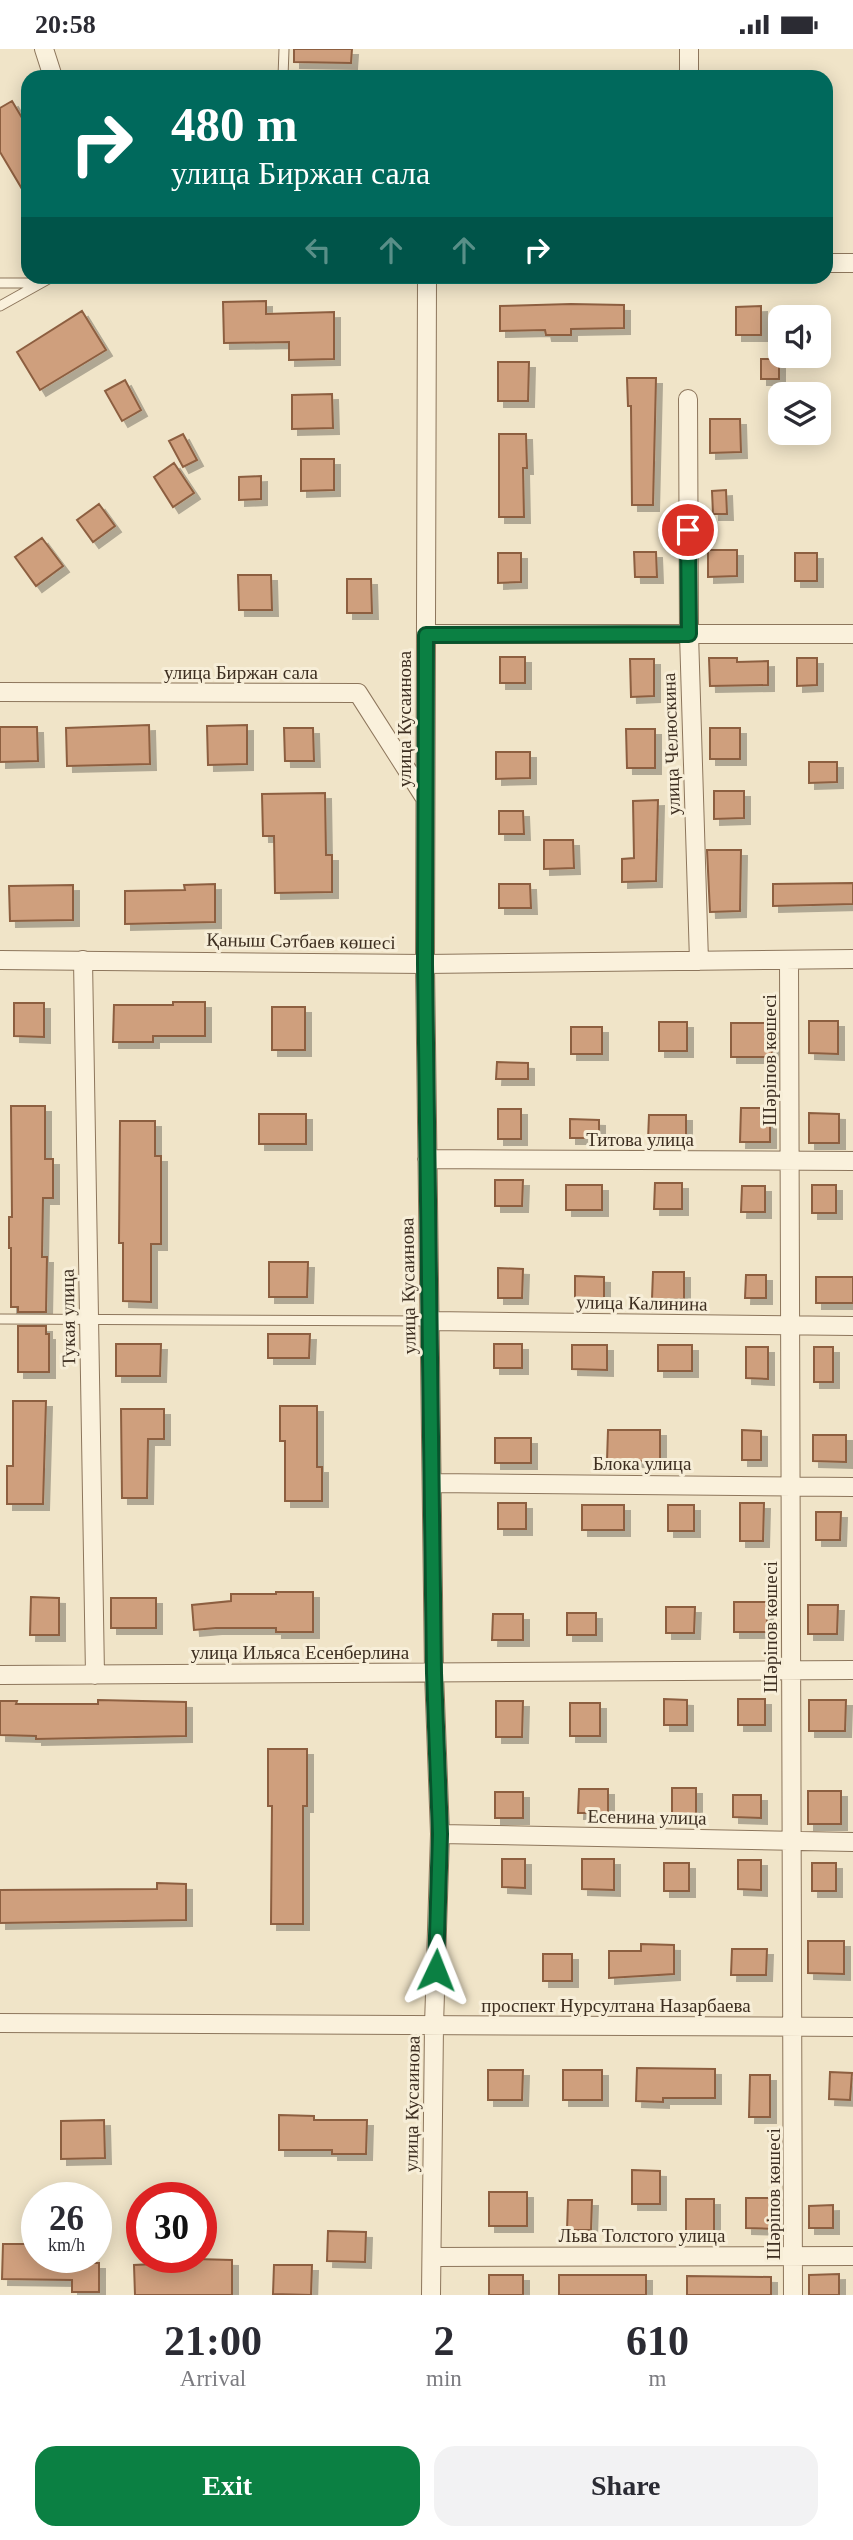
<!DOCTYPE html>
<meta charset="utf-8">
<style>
body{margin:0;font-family:Georgia,serif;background:#f2f2f3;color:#2b2b33;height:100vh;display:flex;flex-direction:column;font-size:26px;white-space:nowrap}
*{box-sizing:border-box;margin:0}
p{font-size:23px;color:#7c7c81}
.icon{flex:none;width:38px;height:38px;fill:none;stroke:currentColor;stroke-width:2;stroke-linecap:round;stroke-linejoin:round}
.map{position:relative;height:2246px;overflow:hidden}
.panel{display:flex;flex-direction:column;background:#fff;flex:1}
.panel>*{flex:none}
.guide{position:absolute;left:21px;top:21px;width:812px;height:214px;border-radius:21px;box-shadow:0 4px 18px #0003;background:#00695c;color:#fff;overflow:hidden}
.buttons{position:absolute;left:768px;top:256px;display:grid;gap:14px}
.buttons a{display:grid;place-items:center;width:63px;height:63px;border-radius:14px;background:#fff;box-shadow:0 4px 18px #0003;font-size:35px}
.speed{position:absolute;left:21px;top:2133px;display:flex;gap:14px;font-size:35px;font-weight:700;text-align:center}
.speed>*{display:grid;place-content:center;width:91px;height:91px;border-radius:50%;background:#fff;box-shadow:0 4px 18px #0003;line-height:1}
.speed small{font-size:18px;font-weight:400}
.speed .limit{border:10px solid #d22;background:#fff;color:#111}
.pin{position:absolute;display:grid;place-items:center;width:60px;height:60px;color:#fff;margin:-30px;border:4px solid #fff;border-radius:50%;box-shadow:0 2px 7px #0007}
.me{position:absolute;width:77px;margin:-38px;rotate:2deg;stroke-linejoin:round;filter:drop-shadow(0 0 5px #0008)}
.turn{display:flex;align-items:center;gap:24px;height:147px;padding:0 35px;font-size:32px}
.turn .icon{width:91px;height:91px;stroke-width:2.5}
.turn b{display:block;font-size:49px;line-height:60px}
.lanes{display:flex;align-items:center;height:66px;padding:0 35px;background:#0003;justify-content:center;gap:35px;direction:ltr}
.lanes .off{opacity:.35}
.eta{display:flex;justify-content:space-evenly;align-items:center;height:119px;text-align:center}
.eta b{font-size:42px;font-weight:600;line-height:49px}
.cta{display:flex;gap:14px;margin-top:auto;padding:14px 35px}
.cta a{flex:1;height:80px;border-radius:21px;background:#0b8043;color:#fff;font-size:28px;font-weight:600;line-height:80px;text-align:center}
.cta a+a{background:#f2f2f3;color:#2b2b33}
.status{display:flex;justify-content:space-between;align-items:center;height:49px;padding:0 35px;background:#fff;direction:ltr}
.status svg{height:19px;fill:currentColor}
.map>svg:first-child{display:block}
.building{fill:#cf9f7d;stroke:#8d5f41;stroke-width:2;filter:url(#shadow)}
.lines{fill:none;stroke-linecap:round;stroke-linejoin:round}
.service-casing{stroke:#8d765c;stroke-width:11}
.minor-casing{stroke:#8d765c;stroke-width:20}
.service{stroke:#faf1dc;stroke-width:9}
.minor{stroke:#faf1dc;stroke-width:18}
.route-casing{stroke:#07532c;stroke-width:18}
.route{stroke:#0b8043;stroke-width:12}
.labels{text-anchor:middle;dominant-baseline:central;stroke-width:6;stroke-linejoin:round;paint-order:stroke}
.street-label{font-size:19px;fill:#3d2e20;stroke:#f7eed8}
</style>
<div class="status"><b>20:58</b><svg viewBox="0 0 49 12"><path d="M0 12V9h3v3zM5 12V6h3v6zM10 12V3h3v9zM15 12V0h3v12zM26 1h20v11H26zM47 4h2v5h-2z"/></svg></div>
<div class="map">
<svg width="853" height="2246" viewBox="0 0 853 2246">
<defs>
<filter id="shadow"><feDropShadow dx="6" dy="6" stdDeviation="0" flood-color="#0004"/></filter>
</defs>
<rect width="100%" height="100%" fill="#f0e4c8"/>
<path class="building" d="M 294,0 L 352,0 L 351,14 L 294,13 Z
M 12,52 L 28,79 L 28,150 L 0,103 L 0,59 Z
M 266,252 L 266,265 L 334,263 L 334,310 L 289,311 L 289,293 L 224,294 L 223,253 Z
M 571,255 L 624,256 L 624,279 L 571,280 L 571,286 L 546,286 L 545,281 L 500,282 L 500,257 Z
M 761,257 L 761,286 L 736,286 L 736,258 Z
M 82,262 L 106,301 L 40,341 L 17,303 Z
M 761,310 L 779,310 L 779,330 L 761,330 Z
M 498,313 L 529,313 L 528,352 L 498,352 Z
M 627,329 L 656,329 L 653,456 L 632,456 L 631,357 L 628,357 Z
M 125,331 L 141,361 L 122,372 L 105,342 Z
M 332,345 L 333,379 L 292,380 L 292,346 Z
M 710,370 L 740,370 L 741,403 L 710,404 Z
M 183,385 L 197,411 L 183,418 L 169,392 Z
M 499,385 L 526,385 L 527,419 L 523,419 L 524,468 L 499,468 Z
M 301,410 L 334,410 L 334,441 L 301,442 Z
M 174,414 L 194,444 L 173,458 L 154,428 Z
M 261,427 L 261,450 L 239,451 L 239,428 Z
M 726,441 L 727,465 L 713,465 L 712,442 Z
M 99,455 L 115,477 L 93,493 L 77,471 Z
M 42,489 L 63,517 L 36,537 L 15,508 Z
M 708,501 L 737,501 L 737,527 L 708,528 Z
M 634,503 L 656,503 L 657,528 L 635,528 Z
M 498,504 L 521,504 L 521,533 L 498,534 Z
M 795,504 L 817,504 L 817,532 L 795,532 Z
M 238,526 L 271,526 L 272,561 L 239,561 Z
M 347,530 L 371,530 L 372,564 L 347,564 Z
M 500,608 L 525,608 L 525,634 L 500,634 Z
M 709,609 L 737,609 L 737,613 L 768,612 L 768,636 L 710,637 Z
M 797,609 L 817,609 L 817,636 L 797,637 Z
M 630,610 L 654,610 L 654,647 L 631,648 Z
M 149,676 L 150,715 L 67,717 L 66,679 Z
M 247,676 L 247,715 L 208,716 L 207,677 Z
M 0,678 L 37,678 L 38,712 L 0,713 Z
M 284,679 L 313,679 L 314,712 L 285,712 Z
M 710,679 L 740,679 L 740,710 L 710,710 Z
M 626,680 L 655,680 L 655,719 L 627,719 Z
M 496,703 L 530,703 L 530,729 L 496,730 Z
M 809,713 L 837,713 L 837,733 L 809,734 Z
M 714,742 L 744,742 L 744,769 L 714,770 Z
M 325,744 L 326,806 L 332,806 L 332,843 L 275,844 L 274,787 L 263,787 L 262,745 Z
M 658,751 L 656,832 L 622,833 L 622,810 L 634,809 L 633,752 Z
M 499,762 L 523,762 L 524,785 L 499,785 Z
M 544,791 L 573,791 L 574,819 L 544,820 Z
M 707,801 L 741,801 L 740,862 L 710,863 Z
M 853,834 L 853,855 L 773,857 L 773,835 Z
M 215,835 L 215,873 L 125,875 L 125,842 L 185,841 L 184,836 Z
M 499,835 L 530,835 L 531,859 L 499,859 Z
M 73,836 L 73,871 L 10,872 L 9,837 Z
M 173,953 L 205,953 L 205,987 L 153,987 L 153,993 L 113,993 L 114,956 L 173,956 Z
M 14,954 L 44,954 L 44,988 L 14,987 Z
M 272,958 L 305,958 L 305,1001 L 272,1001 Z
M 809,972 L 838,972 L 838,1005 L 809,1004 Z
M 659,973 L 687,973 L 687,1002 L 659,1002 Z
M 731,974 L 772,974 L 772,1008 L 731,1008 Z
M 571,978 L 602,978 L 602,1005 L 571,1005 Z
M 497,1013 L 528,1014 L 528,1030 L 496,1030 Z
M 11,1057 L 45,1057 L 45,1110 L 53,1110 L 53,1149 L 43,1149 L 42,1208 L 47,1208 L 46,1263 L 18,1263 L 18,1258 L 11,1258 L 11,1199 L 9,1199 L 9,1168 L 12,1168 Z
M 741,1059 L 770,1059 L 770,1093 L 740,1093 Z
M 498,1060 L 521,1060 L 521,1090 L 498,1090 Z
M 809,1064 L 839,1065 L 839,1094 L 809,1094 Z
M 259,1065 L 306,1065 L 306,1095 L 259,1095 Z
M 649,1066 L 686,1066 L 686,1092 L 648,1091 Z
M 570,1070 L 599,1071 L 599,1089 L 570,1089 Z
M 120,1072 L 155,1072 L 155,1107 L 161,1107 L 161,1195 L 151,1195 L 151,1253 L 123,1252 L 123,1194 L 119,1194 Z
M 495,1131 L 523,1131 L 522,1157 L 495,1157 Z
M 655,1134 L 682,1134 L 682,1160 L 654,1160 Z
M 566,1136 L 602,1136 L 602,1161 L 566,1161 Z
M 812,1136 L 836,1136 L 836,1164 L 812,1164 Z
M 742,1137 L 765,1137 L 765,1163 L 741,1163 Z
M 269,1213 L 308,1213 L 307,1248 L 269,1248 Z
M 498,1219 L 523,1220 L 522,1249 L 498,1249 Z
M 653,1223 L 684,1223 L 684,1250 L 652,1250 Z
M 746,1226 L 766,1226 L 766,1249 L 745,1249 Z
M 575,1227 L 604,1228 L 604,1251 L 575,1251 Z
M 816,1228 L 853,1228 L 853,1254 L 816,1254 Z
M 18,1277 L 46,1277 L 46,1285 L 49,1285 L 49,1323 L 18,1323 Z
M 268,1285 L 310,1285 L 309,1309 L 268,1309 Z
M 116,1295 L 161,1295 L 160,1327 L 116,1327 Z
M 494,1295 L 522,1295 L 522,1319 L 494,1319 Z
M 572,1296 L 607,1296 L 607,1321 L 572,1320 Z
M 658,1296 L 692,1296 L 692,1322 L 658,1322 Z
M 746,1298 L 768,1298 L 768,1330 L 746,1329 Z
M 814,1298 L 833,1298 L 833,1333 L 814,1333 Z
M 13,1352 L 46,1352 L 43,1455 L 7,1455 L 7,1417 L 13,1417 Z
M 280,1357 L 317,1357 L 317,1418 L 322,1418 L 322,1452 L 285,1452 L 285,1392 L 280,1392 Z
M 121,1360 L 164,1360 L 164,1390 L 148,1390 L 147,1449 L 122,1449 Z
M 608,1381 L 660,1381 L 660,1412 L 607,1412 Z
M 742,1381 L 761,1382 L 761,1411 L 742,1411 Z
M 813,1386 L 846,1386 L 846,1413 L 813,1412 Z
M 495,1389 L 531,1389 L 531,1414 L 495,1414 Z
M 498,1454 L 526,1454 L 526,1480 L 498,1480 Z
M 740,1454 L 764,1454 L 763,1492 L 740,1492 Z
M 582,1456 L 624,1456 L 624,1481 L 582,1481 Z
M 668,1456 L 694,1456 L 694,1482 L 668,1482 Z
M 816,1463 L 841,1463 L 840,1491 L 816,1491 Z
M 276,1543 L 313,1543 L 313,1583 L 276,1583 L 276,1579 L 216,1579 L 194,1581 L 192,1556 L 231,1552 L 231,1545 L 276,1545 Z
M 31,1548 L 59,1549 L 59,1586 L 30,1586 Z
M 111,1549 L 156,1549 L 156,1579 L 111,1579 Z
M 734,1553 L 767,1553 L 767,1583 L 734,1583 Z
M 808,1556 L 838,1556 L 837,1585 L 808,1585 Z
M 666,1558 L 695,1558 L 694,1584 L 666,1584 Z
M 567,1564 L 596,1564 L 596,1586 L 567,1586 Z
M 493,1565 L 523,1565 L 523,1591 L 492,1591 Z
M 664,1650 L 687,1651 L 687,1676 L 664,1676 Z
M 738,1650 L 765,1650 L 765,1676 L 738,1676 Z
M 98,1651 L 186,1653 L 186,1687 L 36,1690 L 36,1687 L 0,1686 L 0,1652 L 17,1652 L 16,1655 L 98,1655 Z
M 809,1651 L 846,1651 L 845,1682 L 809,1682 Z
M 496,1652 L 523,1652 L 522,1688 L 496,1688 Z
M 570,1654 L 600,1654 L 600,1687 L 570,1687 Z
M 268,1700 L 307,1700 L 307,1757 L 303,1757 L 303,1875 L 271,1875 L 272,1757 L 268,1757 Z
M 672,1739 L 696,1739 L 696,1771 L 672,1771 Z
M 579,1740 L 608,1740 L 608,1764 L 578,1764 Z
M 808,1742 L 841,1742 L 841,1775 L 808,1775 Z
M 495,1743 L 523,1743 L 523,1769 L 495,1769 Z
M 733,1746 L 761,1746 L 761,1769 L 733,1768 Z
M 502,1810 L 525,1810 L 525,1839 L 502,1838 Z
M 582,1810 L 614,1810 L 614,1841 L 582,1840 Z
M 738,1811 L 761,1811 L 761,1841 L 738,1840 Z
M 664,1814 L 689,1814 L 689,1842 L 664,1842 Z
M 812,1814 L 836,1814 L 836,1842 L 812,1842 Z
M 157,1834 L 186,1835 L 186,1871 L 0,1874 L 0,1841 L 157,1840 Z
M 808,1892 L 844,1892 L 844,1925 L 808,1924 Z
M 641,1895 L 674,1896 L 674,1925 L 609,1929 L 609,1902 L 641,1902 Z
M 732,1900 L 767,1900 L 766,1926 L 731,1926 Z
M 543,1905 L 572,1905 L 572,1932 L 543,1932 Z
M 637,2019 L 715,2020 L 715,2049 L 663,2049 L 663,2053 L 636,2052 Z
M 488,2021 L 523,2021 L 522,2051 L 488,2051 Z
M 563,2021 L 602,2021 L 602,2051 L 563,2051 Z
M 830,2023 L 852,2024 L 850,2051 L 829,2050 Z
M 750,2026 L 770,2026 L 770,2068 L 749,2068 Z
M 279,2066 L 314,2067 L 314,2071 L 367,2071 L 366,2105 L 332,2105 L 332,2101 L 279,2101 Z
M 104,2071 L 105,2109 L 61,2110 L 61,2072 Z
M 632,2121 L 660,2122 L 660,2155 L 632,2155 Z
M 489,2143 L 527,2143 L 527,2177 L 489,2177 Z
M 746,2149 L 775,2149 L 775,2180 L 746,2179 Z
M 686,2150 L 714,2150 L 714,2183 L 686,2182 Z
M 568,2151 L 592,2151 L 591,2181 L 567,2181 Z
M 833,2156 L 833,2179 L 809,2179 L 809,2157 Z
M 328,2182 L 366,2183 L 365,2213 L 327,2212 Z
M 3,2195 L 37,2195 L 37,2208 L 52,2208 L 52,2214 L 99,2214 L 99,2243 L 72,2243 L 72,2231 L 2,2230 Z
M 196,2210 L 232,2211 L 232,2246 L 135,2246 L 134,2216 L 196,2213 Z
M 274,2216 L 312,2216 L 311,2246 L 273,2245 Z
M 839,2225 L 839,2246 L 809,2246 L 809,2226 Z
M 489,2226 L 523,2226 L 523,2246 L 489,2246 Z
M 559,2226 L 646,2226 L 646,2246 L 559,2246 Z
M 687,2227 L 771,2228 L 771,2246 L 687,2246 Z"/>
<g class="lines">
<g class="service-casing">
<path id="service" d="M 283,28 L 284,0
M 0,234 L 40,234
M 0,257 L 52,228
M 0,1270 L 430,1272"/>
</g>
<g class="minor-casing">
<path id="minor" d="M 44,0 L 53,28
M 689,0 L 689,28
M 826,214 L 853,214
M 427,228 L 425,915 L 434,1624 L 440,1785 L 434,1976 L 431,2246
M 688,350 L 689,585 L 699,912
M 426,585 L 853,585
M 0,643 L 358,644 L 425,749
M 0,911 L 425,915 L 853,910
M 83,911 L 95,1626
M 789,911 L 793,2246
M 427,1110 L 853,1112
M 430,1272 L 853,1277
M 432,1434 L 853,1438
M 0,1626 L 853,1621
M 440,1785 L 853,1793
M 0,1974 L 853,1978
M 432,2208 L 853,2207"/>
</g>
<use href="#service" class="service"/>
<use href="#minor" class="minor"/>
</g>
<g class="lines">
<g class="route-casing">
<path id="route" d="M 436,1921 L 440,1785 L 434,1624 L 425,915 L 426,586 L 689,585 L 688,481"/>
</g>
<use href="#route" class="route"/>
</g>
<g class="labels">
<g class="street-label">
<text x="241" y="623">улица Биржан сала</text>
<text transform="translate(404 670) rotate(-90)">улица Кусаинова</text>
<text transform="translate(671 695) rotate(-92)">улица Челюскина</text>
<text transform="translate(301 892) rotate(1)">Қаныш Сәтбаев көшесі</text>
<text transform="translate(769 1011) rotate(-90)">Шәріпов көшесі</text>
<text x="640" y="1090">Титова улица</text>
<text transform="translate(408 1237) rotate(-91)">улица Кусаинова</text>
<text transform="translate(642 1254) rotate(1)">улица Калинина</text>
<text transform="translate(68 1269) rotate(-91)">Тукая улица</text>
<text x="642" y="1414">Блока улица</text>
<text transform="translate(770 1578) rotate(-90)">Шәріпов көшесі</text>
<text x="300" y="1603">улица Ильяса Есенберлина</text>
<text transform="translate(647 1768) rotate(1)">Есенина улица</text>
<text x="616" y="1956">проспект Нурсултана Назарбаева</text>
<text transform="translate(412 2055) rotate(-89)">улица Кусаинова</text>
<text transform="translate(773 2145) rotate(-90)">Шәріпов көшесі</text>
<text x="642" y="2186">Льва Толстого улица</text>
</g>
</g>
</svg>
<div class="buttons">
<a><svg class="icon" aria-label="sound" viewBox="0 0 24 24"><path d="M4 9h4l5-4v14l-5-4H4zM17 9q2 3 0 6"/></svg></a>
<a><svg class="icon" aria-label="layers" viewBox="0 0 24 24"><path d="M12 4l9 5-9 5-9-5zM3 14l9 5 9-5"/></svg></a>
</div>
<div class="speed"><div>26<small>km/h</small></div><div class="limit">30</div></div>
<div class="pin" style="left:688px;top:481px;background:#d93025"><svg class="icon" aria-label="arrive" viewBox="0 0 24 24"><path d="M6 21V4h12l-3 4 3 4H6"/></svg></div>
<svg class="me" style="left:436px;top:1921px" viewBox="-20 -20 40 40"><path d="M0-17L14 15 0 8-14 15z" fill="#0b8043" stroke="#fff" stroke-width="4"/></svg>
<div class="guide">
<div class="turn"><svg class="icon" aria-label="right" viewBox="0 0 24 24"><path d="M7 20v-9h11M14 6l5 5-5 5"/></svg><div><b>480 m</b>улица Биржан сала</div></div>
<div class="lanes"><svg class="icon off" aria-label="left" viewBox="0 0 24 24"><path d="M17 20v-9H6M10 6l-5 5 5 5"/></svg><svg class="icon off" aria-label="ahead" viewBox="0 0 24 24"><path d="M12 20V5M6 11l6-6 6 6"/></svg><svg class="icon off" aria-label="ahead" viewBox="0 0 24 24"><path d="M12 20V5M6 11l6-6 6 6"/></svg><svg class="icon" aria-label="right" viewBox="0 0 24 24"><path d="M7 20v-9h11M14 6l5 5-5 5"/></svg></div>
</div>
</div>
<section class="panel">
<div class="eta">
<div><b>21:00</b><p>Arrival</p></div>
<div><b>2</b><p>min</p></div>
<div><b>610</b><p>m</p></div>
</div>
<div class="cta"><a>Exit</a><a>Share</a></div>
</section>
